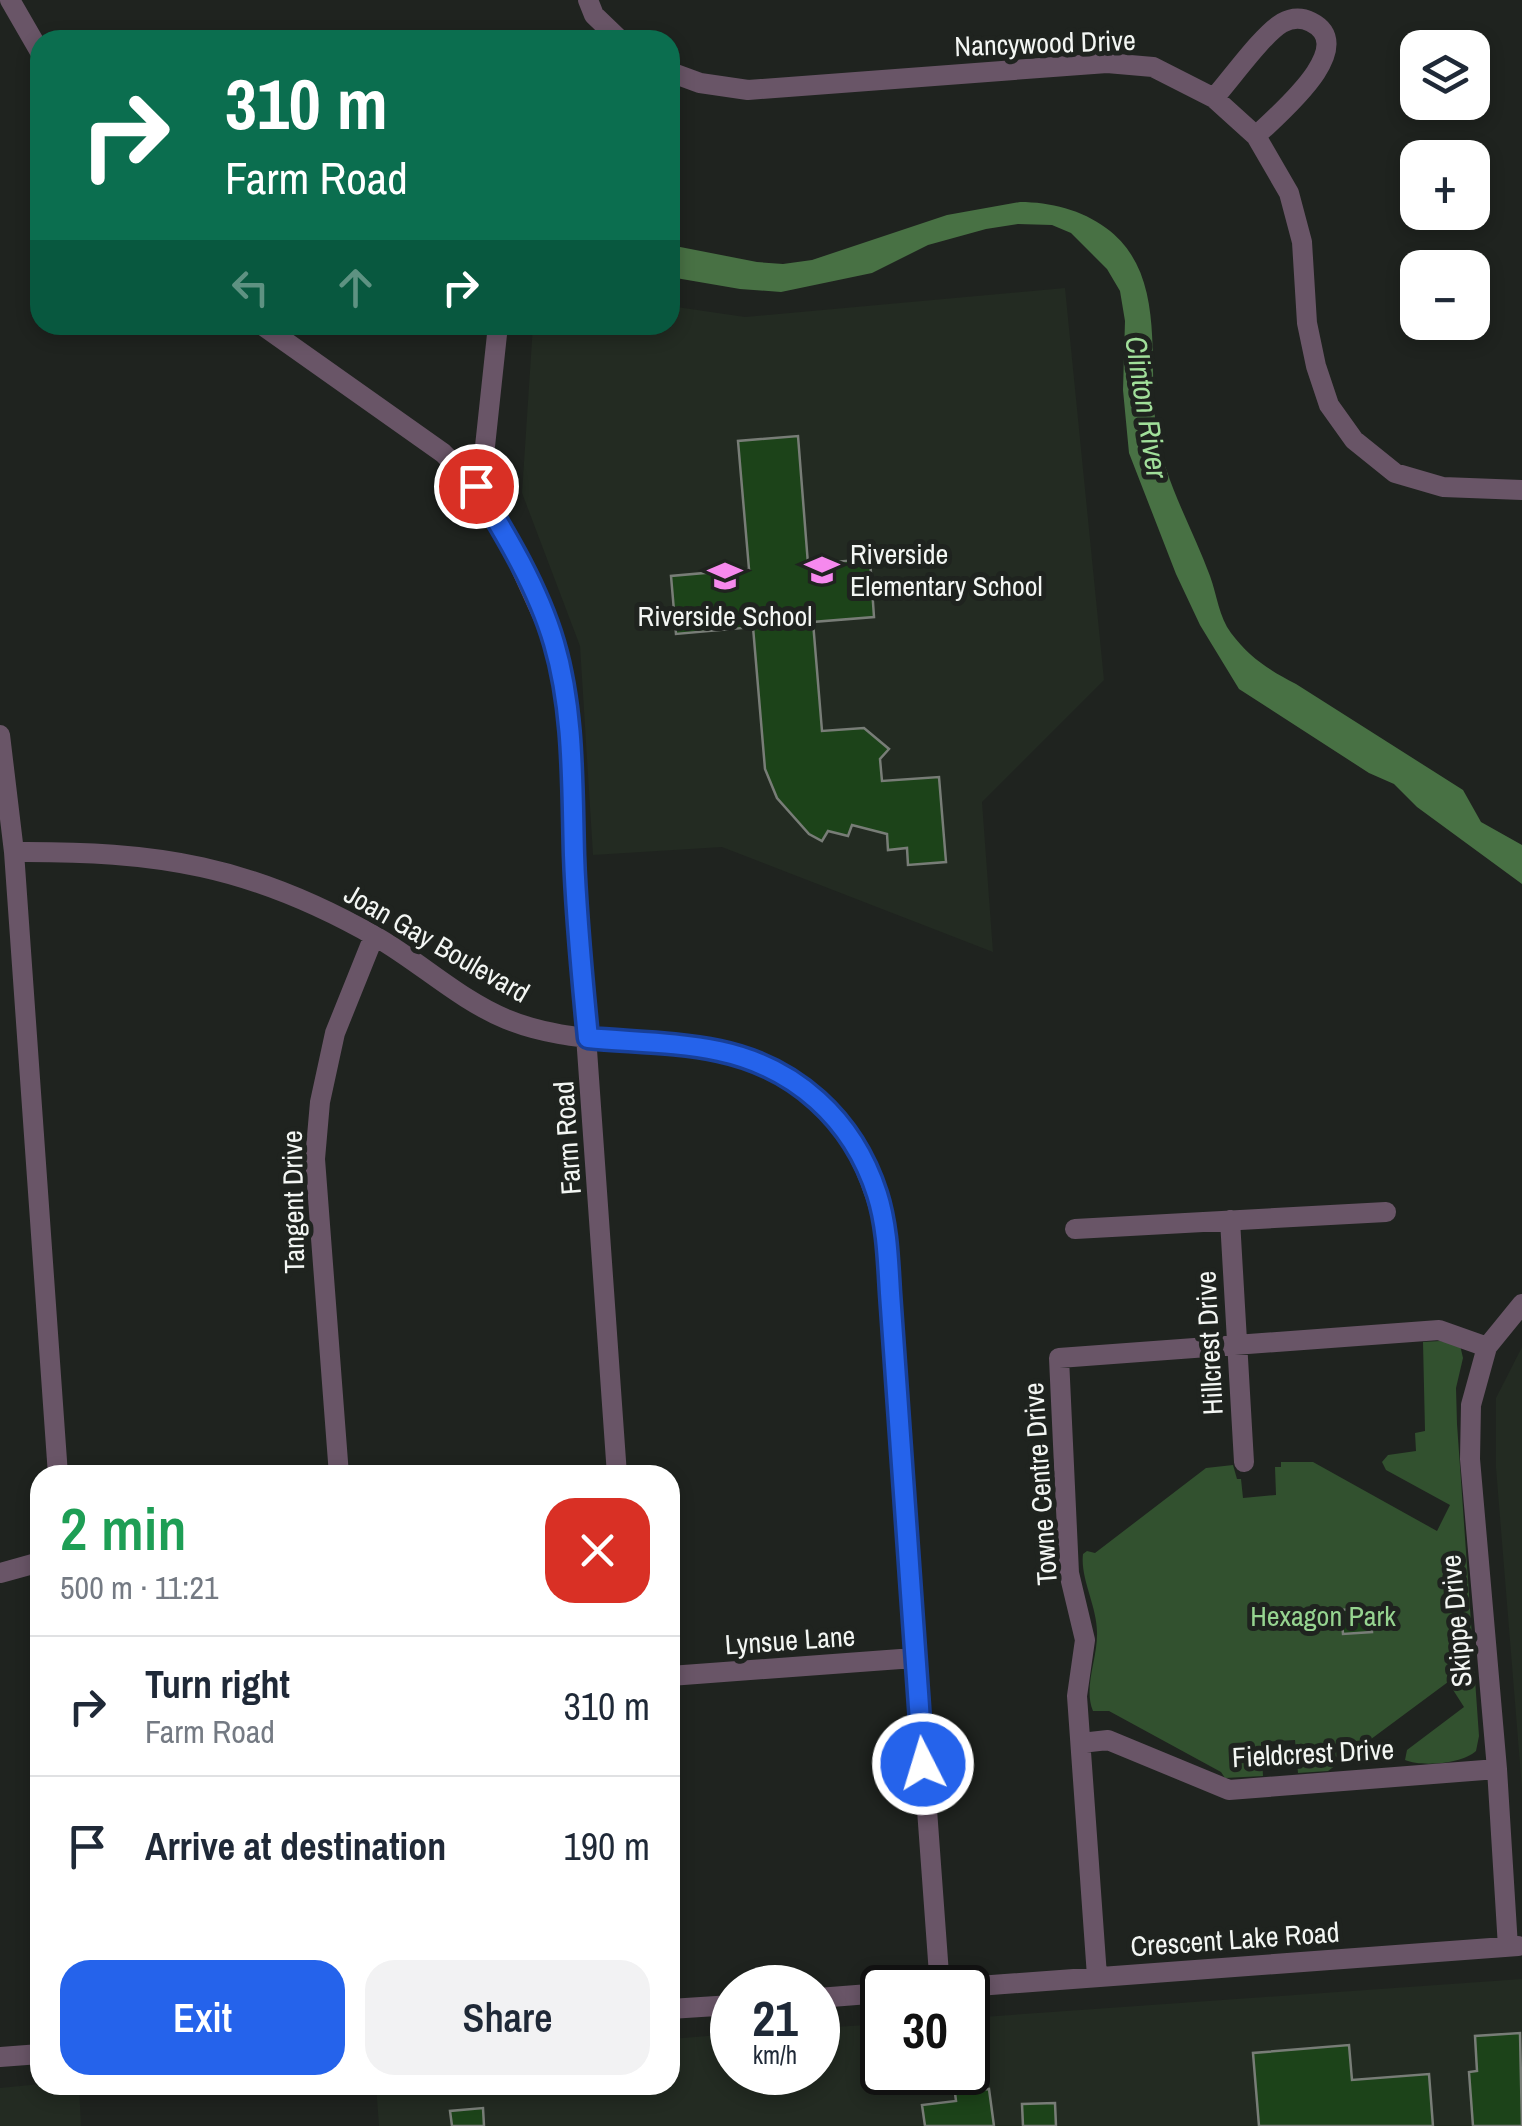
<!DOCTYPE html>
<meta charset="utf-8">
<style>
body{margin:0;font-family:"Archivo Narrow",sans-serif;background:#f2f2f3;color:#1f2937;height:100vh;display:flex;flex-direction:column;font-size:38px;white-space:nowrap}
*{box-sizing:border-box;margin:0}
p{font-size:32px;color:#747a83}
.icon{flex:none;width:55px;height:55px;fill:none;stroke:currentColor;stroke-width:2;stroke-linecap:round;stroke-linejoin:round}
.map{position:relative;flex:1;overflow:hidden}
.drawer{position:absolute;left:30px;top:1465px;width:650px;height:630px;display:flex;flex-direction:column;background:#fff;border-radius:30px;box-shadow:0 5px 15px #0003}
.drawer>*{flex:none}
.guide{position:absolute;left:30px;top:30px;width:650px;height:305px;border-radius:30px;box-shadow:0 5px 15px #0003;background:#0b6e4f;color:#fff;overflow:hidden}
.controls{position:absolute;left:1400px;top:30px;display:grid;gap:20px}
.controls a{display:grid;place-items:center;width:90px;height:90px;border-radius:20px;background:#fff;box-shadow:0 5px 15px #0003;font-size:50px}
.speed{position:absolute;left:710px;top:1965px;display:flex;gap:20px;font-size:50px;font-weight:700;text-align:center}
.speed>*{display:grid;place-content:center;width:130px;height:130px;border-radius:50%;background:#fff;box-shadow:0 5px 15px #0003;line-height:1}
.speed small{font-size:25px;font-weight:400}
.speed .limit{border:5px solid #111;border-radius:15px;background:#fff;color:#111}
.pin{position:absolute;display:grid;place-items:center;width:85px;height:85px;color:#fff;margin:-42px;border:5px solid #fff;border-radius:50%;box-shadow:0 2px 10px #0007}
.me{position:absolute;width:110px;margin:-55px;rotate:355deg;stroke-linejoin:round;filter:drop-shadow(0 0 8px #0008)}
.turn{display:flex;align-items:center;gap:35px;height:210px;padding:0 30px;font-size:45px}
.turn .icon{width:130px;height:130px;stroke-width:2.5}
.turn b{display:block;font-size:70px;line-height:85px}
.lanes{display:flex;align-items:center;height:95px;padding:0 30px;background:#0003;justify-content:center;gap:50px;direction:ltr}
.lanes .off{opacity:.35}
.round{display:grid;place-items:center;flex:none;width:105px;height:105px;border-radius:30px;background:#f2f2f3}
.overview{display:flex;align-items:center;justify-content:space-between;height:170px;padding:0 30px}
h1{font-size:60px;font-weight:600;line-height:75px;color:#1e9e55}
.button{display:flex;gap:20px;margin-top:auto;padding:20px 30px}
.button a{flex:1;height:115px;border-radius:30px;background:#2563eb;color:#fff;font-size:40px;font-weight:600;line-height:115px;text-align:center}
.button a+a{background:#f2f2f3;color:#1f2937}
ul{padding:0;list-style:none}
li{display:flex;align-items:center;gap:30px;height:140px;padding:0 30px;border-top:2px solid #e0e1e3}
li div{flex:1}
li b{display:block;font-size:38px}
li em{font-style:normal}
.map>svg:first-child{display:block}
.built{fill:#232b22}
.green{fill:#32512f}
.water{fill:#487144}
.building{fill:#1c4319;stroke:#787d77;stroke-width:2.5}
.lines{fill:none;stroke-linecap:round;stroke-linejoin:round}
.minor{stroke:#695567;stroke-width:20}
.route-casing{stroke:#184099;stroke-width:25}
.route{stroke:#2563eb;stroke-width:18}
.labels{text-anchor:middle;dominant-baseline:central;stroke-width:10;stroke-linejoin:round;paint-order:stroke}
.street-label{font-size:28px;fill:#f3f6f3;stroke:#1f231f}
.poi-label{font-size:28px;fill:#f3f6f3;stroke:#1f231f;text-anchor:start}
.park-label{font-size:28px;fill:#96d490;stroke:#1f231f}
.water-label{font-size:30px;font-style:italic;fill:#a1df9a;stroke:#1f231f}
</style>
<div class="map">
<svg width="1522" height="2126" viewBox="0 0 1522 2126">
<rect width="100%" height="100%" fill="#1f231f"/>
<path class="built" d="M 1065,288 L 1104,680 L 982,802 L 993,952 L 722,847 L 593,855 L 580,646 L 522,493 L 533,325 L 670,325 L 670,306 L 745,317 Z
M 1522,1347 L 1522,1789 L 1496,1468 L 1496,1398 Z
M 1522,1979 L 1522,2126 L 379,2126 L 376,2085 L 670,2085 L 670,2039 L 732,2034 L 732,2072 L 818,2072 L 818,2028 L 882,2024 L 882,2072 L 968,2072 L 968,2018 Z
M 40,2084 L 79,2085 L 81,2126 L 0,2126 L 0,2088 Z"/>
<path class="green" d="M 1440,1341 L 1460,1345 L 1463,1358 L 1456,1388 L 1457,1424 L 1479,1736 L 1476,1751 C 1462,1764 1421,1767 1405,1760 L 1407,1750 L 1464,1707 L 1448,1682 L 1328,1771 L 1298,1773 L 1295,1740 L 1261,1742 L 1263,1776 L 1225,1778 L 1221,1772 L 1109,1711 L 1093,1711 C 1083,1687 1098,1658 1097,1632 C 1097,1606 1080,1578 1083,1554 L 1087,1551 L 1095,1553 L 1206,1468 L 1233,1465 L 1237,1479 L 1241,1479 L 1243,1498 L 1276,1495 L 1275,1467 L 1281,1467 L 1281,1462 L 1313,1462 L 1437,1531 L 1450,1505 L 1386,1470 L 1382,1462 L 1388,1455 L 1416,1451 L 1415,1433 L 1425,1431 L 1423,1342 Z"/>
<path class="water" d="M 1020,202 C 1050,202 1082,210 1106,228 C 1168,273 1147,360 1156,426 C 1163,479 1192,527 1210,576 C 1217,595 1219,617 1231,633 C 1249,657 1270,671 1296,684 L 1463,790 L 1481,822 L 1522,845 L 1522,884 L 1417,807 L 1394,784 L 1369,773 L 1239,689 L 1200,625 L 1176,574 L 1129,453 L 1123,390 L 1125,321 L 1120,291 L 1107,269 L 1071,233 L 1052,225 L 1018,224 L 986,229 L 928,245 L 872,273 L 781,292 L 740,289 L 670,277 L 670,245 L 757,262 L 783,264 L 812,260 L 947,215 Z"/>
<path class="building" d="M 798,436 L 808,564 L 870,559 L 874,617 L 813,622 L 822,731 L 864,728 L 889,749 L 880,759 L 882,781 L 939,777 L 946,862 L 908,865 L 907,848 L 888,850 L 887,834 L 852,825 L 848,836 L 828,831 L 822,841 L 809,834 L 777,798 L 765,769 L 753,627 L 676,634 L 671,576 L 749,569 L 738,441 Z
M 1370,1608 L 1372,1632 L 1343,1634 L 1341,1610 Z
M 1520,2033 L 1522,2126 L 1473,2126 L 1469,2072 L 1477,2071 L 1475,2036 Z
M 1349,2045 L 1352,2080 L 1429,2074 L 1433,2126 L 1259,2126 L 1253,2053 Z
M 989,2089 L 994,2126 L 925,2126 L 922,2105 L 956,2101 L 955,2093 Z
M 1055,2103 L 1056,2126 L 1023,2126 L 1022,2104 Z
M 483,2108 L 484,2126 L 452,2126 L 450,2111 Z"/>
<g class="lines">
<path class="minor" d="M 10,0 L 40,52
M 588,0 L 594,15 L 620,40
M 670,72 L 700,83 L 748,90 L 1107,63 L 1153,67 L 1214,98 L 1256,136 L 1289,193 L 1302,242 L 1307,323 L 1316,366 L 1329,405 L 1354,440 L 1395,473 L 1443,487 L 1522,490
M 1214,98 C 1231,79 1262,35 1282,23 C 1291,18 1301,17 1311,22 C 1361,47 1276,116 1256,136
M 262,325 L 443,453 L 476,486 L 503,529 L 554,641 L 568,719 L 572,763 L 576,894 L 617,1475
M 476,486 L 483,465 L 498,325
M 0,735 L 14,852 L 58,1475
M 14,852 C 157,851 251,865 378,938 C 421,963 460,1000 506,1019 C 544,1035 585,1038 625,1042 C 655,1045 687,1045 716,1051 C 814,1068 866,1140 885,1233 L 940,1988
M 1230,1220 L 1244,1462
M 1075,1229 L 1386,1212
M 339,1475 L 315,1159 L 320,1102 L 335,1033 L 374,936
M 0,1573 L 40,1562
M 670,1676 L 914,1658
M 1081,1743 L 1108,1740 L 1229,1790 L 1497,1769
M 1508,1947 L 1497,1769 L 1470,1459 L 1471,1405 L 1487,1347 L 1522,1304
M 1097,1976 L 1077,1696 L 1085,1640 L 1069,1573 L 1059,1358 L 1439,1330 L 1487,1347
M 951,1988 L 1518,1946
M 818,1998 L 882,1993
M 670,2009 L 732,2005
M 0,2057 L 40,2054"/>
</g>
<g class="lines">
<g class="route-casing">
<path id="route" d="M 476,486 C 506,535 538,588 554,643 C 574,711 572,785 574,855 C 576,916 582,977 588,1038 C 631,1042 677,1042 719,1051 C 795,1067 853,1119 877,1194 C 887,1225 888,1260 890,1293 L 923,1764"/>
</g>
<use href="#route" class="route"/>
</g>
<defs>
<g id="school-bare" transform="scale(2.7)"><path d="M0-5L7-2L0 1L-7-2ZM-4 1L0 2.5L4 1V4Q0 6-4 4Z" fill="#f689ee" stroke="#1f231f" stroke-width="2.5" paint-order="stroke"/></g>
</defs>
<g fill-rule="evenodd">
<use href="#school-bare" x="822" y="570"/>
<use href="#school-bare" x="725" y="576"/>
</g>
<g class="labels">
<g class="street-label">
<text transform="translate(1045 43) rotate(-2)">Nancywood Drive</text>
<text transform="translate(437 943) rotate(30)">Joan Gay Boulevard</text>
<text transform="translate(567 1138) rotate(-94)">Farm Road</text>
<text transform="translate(293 1202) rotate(-91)">Tangent Drive</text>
<text transform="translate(1209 1343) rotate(-93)">Hillcrest Drive</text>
<text transform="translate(1040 1484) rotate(-94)">Towne Centre Drive</text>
<text transform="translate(1456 1621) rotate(-95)">Skippe Drive</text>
<text transform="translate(790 1640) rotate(-4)">Lynsue Lane</text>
<text transform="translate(1313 1753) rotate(-3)">Fieldcrest Drive</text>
<text transform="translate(1235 1939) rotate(-4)">Crescent Lake Road</text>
</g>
<g class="poi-label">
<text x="850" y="554">Riverside<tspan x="850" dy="32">Elementary School</tspan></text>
<text x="725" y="616" text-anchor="middle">Riverside School</text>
</g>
<g class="park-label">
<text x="1323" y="1616">Hexagon Park</text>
</g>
<g class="water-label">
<text transform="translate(1147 407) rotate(81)">Clinton River</text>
</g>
</g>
</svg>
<div class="controls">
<a><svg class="icon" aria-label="layers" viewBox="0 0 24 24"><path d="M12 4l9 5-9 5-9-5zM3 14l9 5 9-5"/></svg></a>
<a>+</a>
<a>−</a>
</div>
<div class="speed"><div>21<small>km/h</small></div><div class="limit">30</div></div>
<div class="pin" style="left:476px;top:486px;background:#d93025"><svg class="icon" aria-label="arrive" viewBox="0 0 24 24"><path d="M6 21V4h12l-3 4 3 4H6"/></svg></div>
<svg class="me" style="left:923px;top:1764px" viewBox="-20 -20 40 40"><circle r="17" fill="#2563eb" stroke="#fff" stroke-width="3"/><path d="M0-11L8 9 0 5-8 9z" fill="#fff"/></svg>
<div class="guide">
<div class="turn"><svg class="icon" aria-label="right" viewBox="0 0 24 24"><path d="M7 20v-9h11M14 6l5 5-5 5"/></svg><div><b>310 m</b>Farm Road</div></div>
<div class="lanes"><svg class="icon off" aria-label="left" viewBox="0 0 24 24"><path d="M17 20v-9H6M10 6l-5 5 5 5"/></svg><svg class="icon off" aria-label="ahead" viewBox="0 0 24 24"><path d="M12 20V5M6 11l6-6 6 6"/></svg><svg class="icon" aria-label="right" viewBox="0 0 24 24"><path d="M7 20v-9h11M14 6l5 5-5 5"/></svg></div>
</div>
<section class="drawer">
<div class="overview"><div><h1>2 min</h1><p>500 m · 11:21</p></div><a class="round" style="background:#d93025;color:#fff"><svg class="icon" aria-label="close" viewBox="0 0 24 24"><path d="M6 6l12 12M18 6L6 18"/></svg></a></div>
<ul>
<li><svg class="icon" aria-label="right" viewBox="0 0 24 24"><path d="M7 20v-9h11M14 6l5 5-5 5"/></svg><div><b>Turn right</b><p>Farm Road</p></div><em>310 m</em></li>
<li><svg class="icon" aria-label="arrive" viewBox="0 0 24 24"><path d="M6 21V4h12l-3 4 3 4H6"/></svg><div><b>Arrive at destination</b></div><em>190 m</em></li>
</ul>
<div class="button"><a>Exit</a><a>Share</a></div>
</section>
</div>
